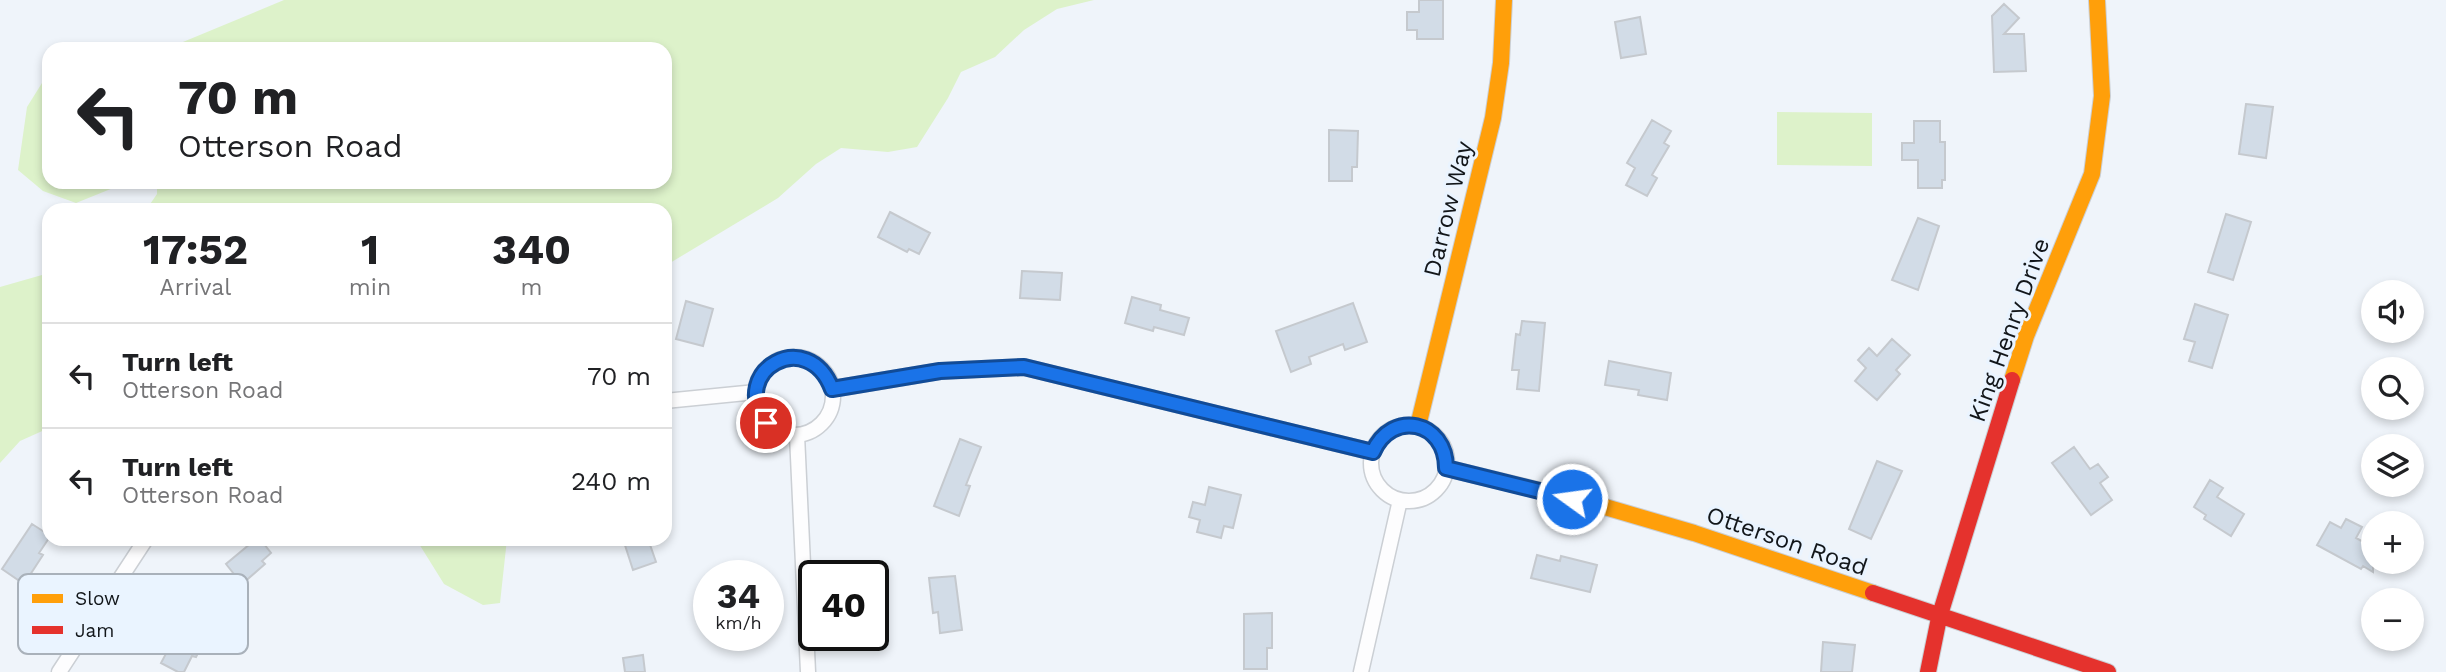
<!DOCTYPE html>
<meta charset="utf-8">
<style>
body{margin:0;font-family:"Work Sans",sans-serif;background:#f2f2f2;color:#202124;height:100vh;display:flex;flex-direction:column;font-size:26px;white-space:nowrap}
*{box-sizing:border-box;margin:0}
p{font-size:23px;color:#757577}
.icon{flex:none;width:38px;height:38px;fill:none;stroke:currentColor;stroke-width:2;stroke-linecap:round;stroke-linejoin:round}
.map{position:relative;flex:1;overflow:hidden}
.drawer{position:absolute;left:42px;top:203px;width:630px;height:343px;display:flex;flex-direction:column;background:#fff;border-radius:21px;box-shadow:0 4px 10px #0003}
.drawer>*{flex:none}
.guide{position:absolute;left:42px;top:42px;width:630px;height:147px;border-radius:21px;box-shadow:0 4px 10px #0003;background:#fff;color:#202124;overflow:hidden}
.fabs{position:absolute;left:2361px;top:280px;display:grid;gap:14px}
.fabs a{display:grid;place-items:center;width:63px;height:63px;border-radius:50%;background:#fff;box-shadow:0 4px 10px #0003;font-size:35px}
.speed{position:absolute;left:693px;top:560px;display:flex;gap:14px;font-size:35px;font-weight:700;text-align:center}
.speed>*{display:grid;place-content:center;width:91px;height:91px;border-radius:50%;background:#fff;box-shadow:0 4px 10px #0003;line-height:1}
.speed small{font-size:18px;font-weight:400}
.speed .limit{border:4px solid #111;border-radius:10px;background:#fff;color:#111}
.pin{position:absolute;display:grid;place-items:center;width:60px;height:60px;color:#fff;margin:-30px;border:4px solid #fff;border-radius:50%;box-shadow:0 2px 7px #0007}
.me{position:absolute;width:77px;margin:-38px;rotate:284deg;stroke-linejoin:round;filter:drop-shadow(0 0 5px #0008)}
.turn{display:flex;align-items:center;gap:24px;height:147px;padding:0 21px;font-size:32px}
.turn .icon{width:91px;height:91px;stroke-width:2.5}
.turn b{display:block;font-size:49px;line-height:60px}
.eta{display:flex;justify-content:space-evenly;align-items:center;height:119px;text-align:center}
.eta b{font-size:42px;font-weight:700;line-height:49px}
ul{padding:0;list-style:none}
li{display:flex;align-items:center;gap:21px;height:105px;padding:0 21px;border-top:2px solid #e0e0e0}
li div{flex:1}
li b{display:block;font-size:26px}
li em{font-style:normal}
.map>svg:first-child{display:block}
.green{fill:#ddf2ca}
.building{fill:#d2dce7;stroke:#c5c9ce;stroke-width:2}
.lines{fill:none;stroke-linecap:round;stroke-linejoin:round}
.street-casing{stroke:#cbcfd4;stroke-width:17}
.slow-casing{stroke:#cbcfd4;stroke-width:18}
.jam-casing{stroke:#cbcfd4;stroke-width:18}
.street{stroke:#fdfdfe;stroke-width:14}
.slow{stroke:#ff9f0a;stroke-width:16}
.jam{stroke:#e5322d;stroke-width:16}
.route-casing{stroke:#114b97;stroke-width:18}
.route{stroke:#1a73e8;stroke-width:12}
.labels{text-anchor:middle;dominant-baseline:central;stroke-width:6;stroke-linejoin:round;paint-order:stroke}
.street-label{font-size:24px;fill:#12161a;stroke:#eaf4ff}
.key{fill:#eaf4ff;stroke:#a9b1ba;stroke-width:2}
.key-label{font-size:19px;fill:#12161a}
</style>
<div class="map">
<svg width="2446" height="672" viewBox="0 0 2446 672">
<rect width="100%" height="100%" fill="#eff4fa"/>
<path class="green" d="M 284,0 L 1094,0 L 1057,9 L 1024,30 L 995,57 L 961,72 L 948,98 L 917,147 L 888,152 L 841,148 L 816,164 L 778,198 L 665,266 L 665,210 L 146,210 L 157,194 L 157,182 L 665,182 L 665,49 L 166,49 Z
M 42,83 L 49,83 L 49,182 L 128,182 L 76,203 L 43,191 L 18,170 L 27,107 Z
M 1777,112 L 1872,113 L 1872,166 L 1777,165 Z
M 49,273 L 49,428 L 20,441 L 0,463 L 0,287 Z
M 416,539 L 507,539 L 500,603 L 483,605 L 444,584 Z"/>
<path class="building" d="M 1419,0 L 1443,0 L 1443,39 L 1417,39 L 1417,30 L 1407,30 L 1407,12 L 1419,12 Z
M 2004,4 L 2019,18 L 2004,34 L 2024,34 L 2026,71 L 1994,72 L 1992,16 Z
M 1640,17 L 1646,54 L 1621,58 L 1615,22 Z
M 2246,104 L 2273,107 L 2266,158 L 2239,154 Z
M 1652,120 L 1671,131 L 1664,143 L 1669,146 L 1652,175 L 1657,178 L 1647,196 L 1626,185 L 1635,168 L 1627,163 Z
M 1914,121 L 1940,121 L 1940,142 L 1945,142 L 1945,180 L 1942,180 L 1942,188 L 1918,188 L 1918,160 L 1902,160 L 1902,143 L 1914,143 Z
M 1329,130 L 1358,131 L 1357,167 L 1352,167 L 1352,181 L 1329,181 Z
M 890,212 L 930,233 L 919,254 L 909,249 L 907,252 L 878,237 Z
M 2226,214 L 2251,222 L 2233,280 L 2208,272 Z
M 1918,218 L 1939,226 L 1918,290 L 1892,280 Z
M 1022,271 L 1062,273 L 1060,300 L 1020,298 Z
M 1132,297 L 1161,305 L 1160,310 L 1189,318 L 1184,335 L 1154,327 L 1153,331 L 1125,323 Z
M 686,301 L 713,309 L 703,346 L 676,339 Z
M 1353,303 L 1367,342 L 1345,350 L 1343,344 L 1309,357 L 1311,364 L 1291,372 L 1276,331 Z
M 2195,304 L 2228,315 L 2212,368 L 2189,361 L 2195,342 L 2184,339 Z
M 1522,321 L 1545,323 L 1539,391 L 1517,389 L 1519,370 L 1512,370 L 1516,334 L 1520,335 Z
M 1892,339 L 1910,355 L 1896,370 L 1900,374 L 1877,400 L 1855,381 L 1866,368 L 1858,360 L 1869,348 L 1877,356 Z
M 1609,361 L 1671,373 L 1667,400 L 1638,395 L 1639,390 L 1605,385 Z
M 960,439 L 981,447 L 966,485 L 970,486 L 959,516 L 934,506 Z
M 2074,447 L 2090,469 L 2098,464 L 2108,477 L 2100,483 L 2112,500 L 2091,515 L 2052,463 Z
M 1877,461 L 1902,471 L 1871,539 L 1849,529 Z
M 2210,480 L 2223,488 L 2217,497 L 2244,514 L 2231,536 L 2204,519 L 2206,515 L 2194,507 Z
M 1209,487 L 1241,495 L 1233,528 L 1224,526 L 1221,538 L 1197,532 L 1200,520 L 1189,517 L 1193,502 L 1205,505 Z
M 2346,519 L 2362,527 L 2356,538 L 2373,547 L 2373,572 L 2363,566 L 2361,569 L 2317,545 L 2330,522 L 2341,528 Z
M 32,524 L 49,535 L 49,538 L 39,553 L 43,555 L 24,584 L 2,569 Z
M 256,539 L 260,539 L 271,553 L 262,561 L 265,564 L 242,584 L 226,564 Z
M 623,539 L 648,539 L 656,562 L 633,570 Z
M 1537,555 L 1560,561 L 1561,556 L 1597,565 L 1590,592 L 1531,578 Z
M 955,576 L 962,630 L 940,633 L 938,612 L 933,613 L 929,578 Z
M 1272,613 L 1272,648 L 1267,648 L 1267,669 L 1244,669 L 1244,614 Z
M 187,614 L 211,627 L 196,657 L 192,656 L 184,672 L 178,672 L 161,663 Z
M 1823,642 L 1855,645 L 1852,672 L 1821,672 Z
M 643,655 L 645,672 L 625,672 L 623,658 Z"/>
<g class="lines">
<g class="street-casing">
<path id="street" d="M755 396a39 39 0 1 1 78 0a39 39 0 1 1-78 0Z
M 665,401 L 756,392
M1371 463a38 38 0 1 1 76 0a38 38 0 1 1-76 0Z
M 797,435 L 808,672
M 59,672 L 146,539
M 1361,672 L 1400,500"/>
</g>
<g class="slow-casing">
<path id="slow" d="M 2012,380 L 2026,336 L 2092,174 L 2102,96 L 2097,0
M 1418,426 L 1493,118 L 1501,63 L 1504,0
M 1446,468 L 1595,504 L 1694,533 L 1873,593"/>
</g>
<g class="jam-casing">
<path id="jam" d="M 832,389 L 940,371 L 1024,367 L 1373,452
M 1873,593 L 2108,672
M 1928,672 L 1939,618 L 2012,380"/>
</g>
<use href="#street" class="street"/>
<use href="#slow" class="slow"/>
<use href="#jam" class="jam"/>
</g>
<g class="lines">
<g class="route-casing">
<path id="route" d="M 766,423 C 728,370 808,326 832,389 L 940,371 L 1024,367 L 1373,452 C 1392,409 1446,421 1446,468 L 1572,499"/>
</g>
<use href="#route" class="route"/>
</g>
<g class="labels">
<g class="street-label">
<text transform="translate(1448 209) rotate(-76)">Darrow Way</text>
<text transform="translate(2009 330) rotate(-70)">King Henry Drive</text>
<text transform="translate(1787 541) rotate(19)">Otterson Road</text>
</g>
</g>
<rect x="18" y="574" width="230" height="80" rx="10" class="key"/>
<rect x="32" y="594" width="31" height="9" fill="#ff9f0a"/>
<rect x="32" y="626" width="31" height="8" fill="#e5322d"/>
<g class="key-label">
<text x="75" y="605">Slow</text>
<text x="75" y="637">Jam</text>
</g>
</svg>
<div class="fabs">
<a><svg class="icon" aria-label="sound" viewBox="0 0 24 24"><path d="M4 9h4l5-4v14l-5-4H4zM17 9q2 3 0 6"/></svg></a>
<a><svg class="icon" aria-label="search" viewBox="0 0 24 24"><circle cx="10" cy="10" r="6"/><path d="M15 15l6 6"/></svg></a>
<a><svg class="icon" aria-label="layers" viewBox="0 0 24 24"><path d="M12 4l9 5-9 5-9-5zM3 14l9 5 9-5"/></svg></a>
<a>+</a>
<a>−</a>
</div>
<div class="speed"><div>34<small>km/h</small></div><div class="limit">40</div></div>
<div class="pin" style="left:766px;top:423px;background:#d93025"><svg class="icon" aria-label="arrive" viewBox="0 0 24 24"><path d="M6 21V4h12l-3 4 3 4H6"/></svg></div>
<svg class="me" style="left:1572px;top:499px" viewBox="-20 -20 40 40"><circle r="17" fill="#1a73e8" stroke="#fff" stroke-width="3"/><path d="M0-11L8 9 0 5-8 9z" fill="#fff"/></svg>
<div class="guide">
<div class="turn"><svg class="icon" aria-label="left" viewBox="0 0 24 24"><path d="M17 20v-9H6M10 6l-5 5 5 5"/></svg><div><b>70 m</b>Otterson Road</div></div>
</div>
<section class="drawer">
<div class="eta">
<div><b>17:52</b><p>Arrival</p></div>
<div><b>1</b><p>min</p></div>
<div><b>340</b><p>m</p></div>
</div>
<ul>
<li><svg class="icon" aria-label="left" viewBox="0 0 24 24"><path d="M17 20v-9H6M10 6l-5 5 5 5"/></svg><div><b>Turn left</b><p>Otterson Road</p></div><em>70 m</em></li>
<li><svg class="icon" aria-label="left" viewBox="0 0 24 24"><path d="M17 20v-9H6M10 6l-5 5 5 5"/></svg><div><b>Turn left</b><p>Otterson Road</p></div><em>240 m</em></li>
</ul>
</section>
</div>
